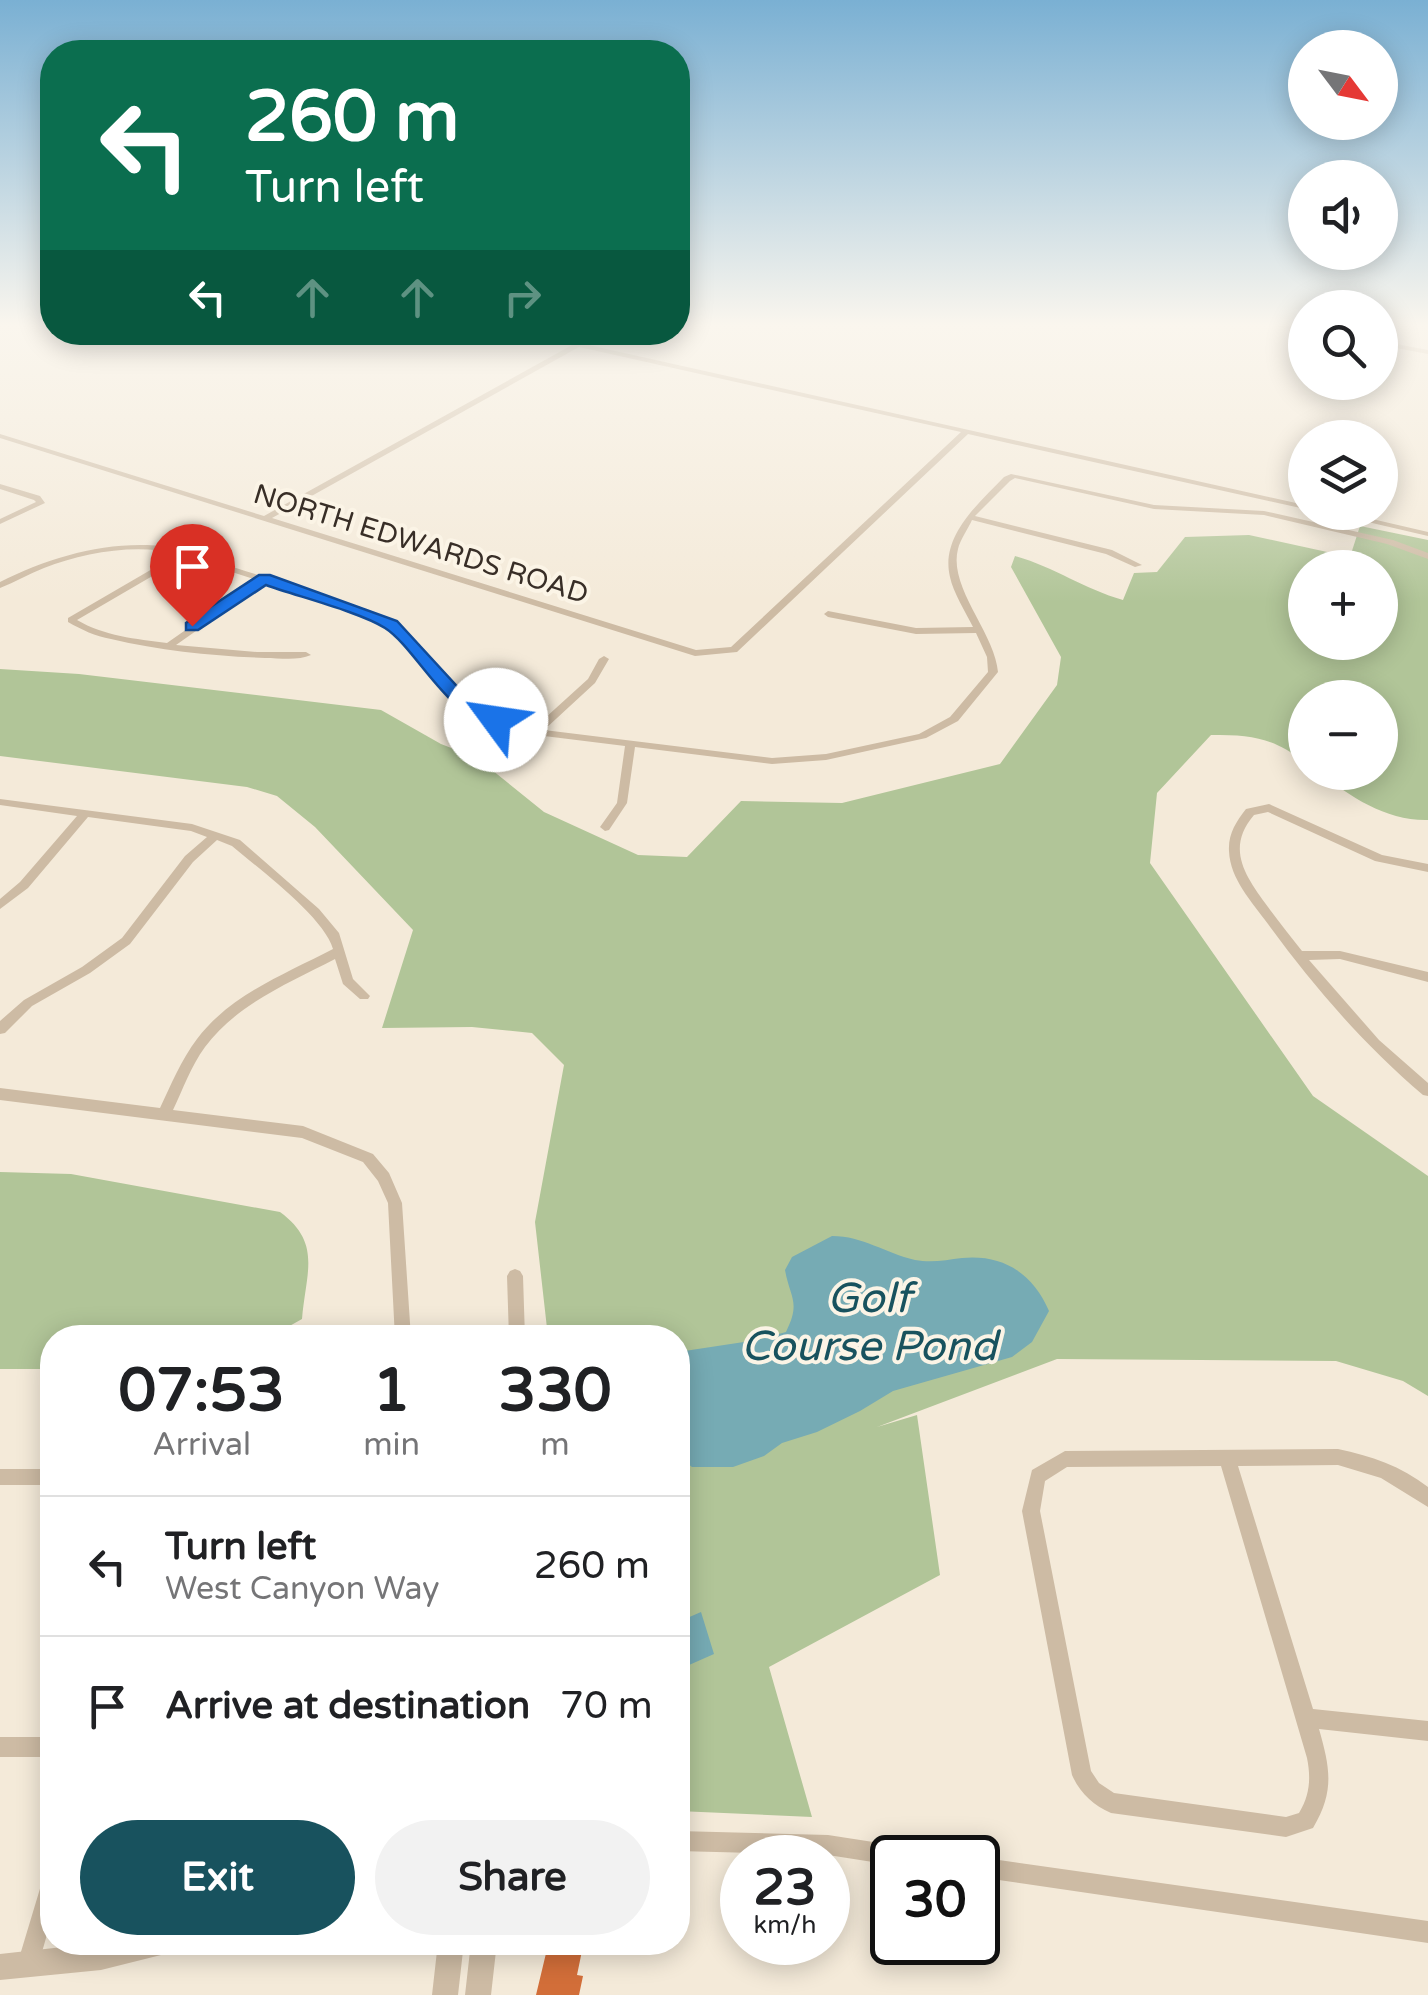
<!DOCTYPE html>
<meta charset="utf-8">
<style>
body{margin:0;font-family:"Varela Round",sans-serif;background:#f2f2f2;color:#202124;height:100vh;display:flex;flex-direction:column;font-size:38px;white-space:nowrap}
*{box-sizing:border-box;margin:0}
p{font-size:32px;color:#757577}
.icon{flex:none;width:55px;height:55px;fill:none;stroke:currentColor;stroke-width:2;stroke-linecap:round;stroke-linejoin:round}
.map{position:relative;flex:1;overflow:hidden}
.panel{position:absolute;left:40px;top:1325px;width:650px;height:630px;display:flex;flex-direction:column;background:#fff;border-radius:40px;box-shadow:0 5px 25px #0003}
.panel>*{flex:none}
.top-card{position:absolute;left:40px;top:40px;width:650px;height:305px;border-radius:40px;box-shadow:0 5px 25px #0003;background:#0b6e4f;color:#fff;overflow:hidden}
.needle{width:65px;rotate:122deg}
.controls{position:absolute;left:1288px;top:30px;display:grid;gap:20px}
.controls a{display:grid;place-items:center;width:110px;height:110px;border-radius:50%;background:#fff;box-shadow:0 5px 25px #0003;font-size:50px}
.speed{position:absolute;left:720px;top:1835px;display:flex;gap:20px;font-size:50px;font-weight:700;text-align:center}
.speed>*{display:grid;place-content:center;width:130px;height:130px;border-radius:50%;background:#fff;box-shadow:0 5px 25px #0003;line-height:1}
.speed small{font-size:25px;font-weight:400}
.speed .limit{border:5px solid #111;border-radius:15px;background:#fff;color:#111}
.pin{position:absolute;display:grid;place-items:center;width:85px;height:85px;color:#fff;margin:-102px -42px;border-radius:50% 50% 50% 0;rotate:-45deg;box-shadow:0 0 10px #0007}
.pin .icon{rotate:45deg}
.me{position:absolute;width:110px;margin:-55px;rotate:301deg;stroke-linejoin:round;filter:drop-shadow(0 0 8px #0008)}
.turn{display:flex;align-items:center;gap:35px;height:210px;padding:0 40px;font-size:45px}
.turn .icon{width:130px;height:130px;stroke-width:2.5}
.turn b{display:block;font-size:70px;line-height:85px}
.lanes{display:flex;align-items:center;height:95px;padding:0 40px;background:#0003;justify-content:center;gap:50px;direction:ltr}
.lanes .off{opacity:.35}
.eta{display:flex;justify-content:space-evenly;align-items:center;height:170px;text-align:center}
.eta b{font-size:60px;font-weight:700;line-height:70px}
.primary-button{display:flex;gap:20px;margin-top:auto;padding:20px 40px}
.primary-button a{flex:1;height:115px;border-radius:60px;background:#18525e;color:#fff;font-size:40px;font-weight:700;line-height:115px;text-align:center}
.primary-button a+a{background:#f2f2f2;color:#202124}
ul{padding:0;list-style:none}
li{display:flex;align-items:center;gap:30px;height:140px;padding:0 40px;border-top:2px solid #e0e0e0}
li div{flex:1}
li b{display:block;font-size:38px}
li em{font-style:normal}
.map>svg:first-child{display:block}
.green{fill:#b1c598;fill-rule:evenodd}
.water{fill:#76abb4}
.building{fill:#d26e39}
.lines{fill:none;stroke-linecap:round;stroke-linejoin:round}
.minor{fill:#cdbba4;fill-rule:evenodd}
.tertiary{fill:#cdbba4;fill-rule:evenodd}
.route{fill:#1a73e8;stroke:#114b97;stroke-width:2.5}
.labels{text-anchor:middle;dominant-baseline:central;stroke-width:8;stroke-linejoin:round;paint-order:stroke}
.far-street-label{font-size:28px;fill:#382e27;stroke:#fbf4e6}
.near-water-label{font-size:42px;font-style:italic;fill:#18525e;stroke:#fbf4e6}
</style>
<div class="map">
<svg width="1428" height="1995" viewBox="0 0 1428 1995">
<rect width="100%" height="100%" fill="#f4ead9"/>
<path class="green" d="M 1360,526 L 1428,540 L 1428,820 C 1386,821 1351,797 1320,773 L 1380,772 L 1380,698 L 1305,698 L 1305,762 C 1271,737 1252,735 1211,735 L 1157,793 L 1150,863 L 1313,1096 L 1428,1176 L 1428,1396 L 1403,1381 L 1336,1361 L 1057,1359 L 877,1427 L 917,1415 L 940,1575 L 769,1667 L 812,1817 L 678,1811 L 678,1338 L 548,1337 L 535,1222 L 564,1065 L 532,1033 L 472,1027 L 382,1028 L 413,930 L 315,827 L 277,796 L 247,787 L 0,756 L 0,669 L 79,674 L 381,710 L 441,744 L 477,758 L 544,812 L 638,855 L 687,857 L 741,801 L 842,803 L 1000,764 L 1057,685 L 1061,657 L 1011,567 L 1015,556 C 1054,567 1084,589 1123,600 L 1134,573 L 1157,572 L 1185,537 L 1249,535 L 1350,557 ZM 1305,568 L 1380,568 L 1380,642 L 1305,642 Z
M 0,1172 L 71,1174 L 280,1212 C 322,1243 306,1272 302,1319 L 270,1337 L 52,1338 L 52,1369 L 0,1369 Z"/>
<path class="water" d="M 832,1236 C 863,1236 885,1253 915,1260 C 932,1263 946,1260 962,1258 C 1004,1254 1033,1274 1049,1311 L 1032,1342 L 1012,1357 L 893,1391 L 860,1411 L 817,1432 L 782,1443 L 764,1456 L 733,1467 L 692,1467 L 678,1456 L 678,1352 L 757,1340 L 786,1332 C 801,1302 790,1298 785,1270 L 792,1257 Z
M 701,1612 L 714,1654 L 680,1669 L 684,1682 L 678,1685 L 678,1622 Z"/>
<path class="building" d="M 570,1943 L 583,1946 L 577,1975 L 583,1976 L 579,1995 L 536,1995 L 548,1945 L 568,1951 Z"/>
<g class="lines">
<path class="minor" d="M 519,332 L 533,332 L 577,342 L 594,332 L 603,332 L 584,344 L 1305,505 L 1305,509 L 968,434 L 737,652 L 695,656 L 0,438 L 0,434 L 264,516 L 572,345 ZM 579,347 L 961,432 L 731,647 L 696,650 L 272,518 Z
M 1011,474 L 1154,505 L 1264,511 L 1393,540 L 1428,553 L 1428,559 L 1387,544 L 1264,515 L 1154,509 L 1015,478 L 1010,481 L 975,516 L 1112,550 L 1142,565 L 1135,567 L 1106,554 L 972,520 C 968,529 960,540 958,549 C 948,587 995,633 998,672 L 958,721 L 926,738 L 826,760 L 772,764 L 635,747 L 627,803 L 609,830 L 605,831 L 600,827 L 617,803 L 625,746 L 536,735 L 492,722 L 457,702 L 395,634 L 375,619 L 264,583 L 176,645 L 257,652 L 306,652 L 311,655 C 298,661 280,658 265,658 C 214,656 161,651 111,639 C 95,636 82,630 68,622 L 68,618 L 178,554 C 135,543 84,553 44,568 C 29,574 15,582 0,588 L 0,582 C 52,556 111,539 170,547 C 192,550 214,561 236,568 C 284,583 332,599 381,615 C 412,638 433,670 461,695 C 481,713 509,721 534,728 L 588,679 L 599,659 L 604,656 L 609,659 L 595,683 L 544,730 L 772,758 L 826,754 L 919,734 L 950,717 L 988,672 L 987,657 L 976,633 L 916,634 L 828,617 L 824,614 L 828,611 L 916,628 L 973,627 C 966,613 953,592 950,577 C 940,536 979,503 1004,477 ZM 185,557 L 257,580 L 167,643 C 136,639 104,636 77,620 Z
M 0,484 L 40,496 L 45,503 L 0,524 L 0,519 L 36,502 L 34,500 L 0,489 Z
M 1325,512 L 1342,512 L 1428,532 L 1428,536 Z
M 0,799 L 192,824 L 240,840 L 319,909 L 339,933 L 353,979 L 370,996 L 368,999 L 360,999 L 343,984 L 335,959 C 289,983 237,1004 205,1047 C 191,1066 183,1089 173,1110 L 303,1126 L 373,1154 L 389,1173 L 402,1203 L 411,1338 L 395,1338 L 388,1203 L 378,1181 L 363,1162 L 302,1138 L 0,1100 L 0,1088 L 160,1108 C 171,1085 181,1060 197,1039 C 230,995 285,974 333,949 C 324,917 259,869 232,846 L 217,840 L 193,862 L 130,944 L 90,973 L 32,1006 L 5,1033 L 0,1034 L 0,1021 L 24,1000 L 82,967 L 122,938 L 185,856 L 207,837 L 191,831 L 88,817 L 28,888 L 0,909 L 0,899 L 20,882 L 77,816 L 0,805 Z
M 1269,804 L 1382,855 L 1428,864 L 1428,872 L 1375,861 L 1268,812 L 1254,815 C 1225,849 1246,877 1268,907 C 1279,922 1291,937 1302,951 L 1340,951 L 1428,972 L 1428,982 L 1340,959 L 1309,960 L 1379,1040 L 1428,1083 L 1428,1096 L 1423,1095 C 1364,1045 1314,987 1268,924 C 1252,902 1230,879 1229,851 C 1228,834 1236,822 1246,809 Z
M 515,1269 L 520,1271 L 523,1276 L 525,1338 L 509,1338 L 507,1276 L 510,1271 Z
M 1338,1449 C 1371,1456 1401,1466 1428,1487 L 1428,1507 L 1381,1478 L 1338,1465 L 1238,1466 L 1313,1709 L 1428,1721 L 1428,1741 L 1319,1729 C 1330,1768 1335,1791 1313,1828 L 1286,1837 L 1111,1813 C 1093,1805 1080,1793 1072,1775 L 1022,1511 L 1032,1470 L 1065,1451 ZM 1221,1466 L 1307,1758 C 1311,1778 1310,1795 1299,1813 L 1286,1817 L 1114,1793 L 1099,1783 L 1091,1771 L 1040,1511 L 1045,1481 L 1067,1467 Z
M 0,1469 L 52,1469 L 52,1485 L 0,1485 Z
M 0,1737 L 52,1737 L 52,1757 L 0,1757 Z
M 678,1831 L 828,1835 L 912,1848 L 919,1851 L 922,1858 L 892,1858 L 892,1865 L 828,1855 L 678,1851 Z
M 978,1857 L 1428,1921 L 1428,1943 L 978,1877 L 976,1858 Z
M 52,1872 L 52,1917 L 36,1973 L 28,1976 L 20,1973 L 17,1965 L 42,1882 L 45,1875 Z"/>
<path class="tertiary" d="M 1263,323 L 1305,328 L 1305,332 L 1267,325 Z
M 1380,341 L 1428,350 L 1428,354 L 1380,345 Z
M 108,1942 L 174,1942 L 170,1951 L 161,1955 L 101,1970 L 0,1980 L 0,1954 Z
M 438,1942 L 464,1942 L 458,1995 L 432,1995 Z
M 471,1942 L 497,1942 L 491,1995 L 465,1995 Z"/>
</g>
<linearGradient id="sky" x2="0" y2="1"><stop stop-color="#7ab0d3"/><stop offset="0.54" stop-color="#faf6ee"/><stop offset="1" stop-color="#faf6ee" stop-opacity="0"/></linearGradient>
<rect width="1428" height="602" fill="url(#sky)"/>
<path class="route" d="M 259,575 L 270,575 L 397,621 L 466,696 L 506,720 L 503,723 C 455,732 418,649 385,628 C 360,612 296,596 266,585 L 198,630 L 186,630 L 186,623 Z"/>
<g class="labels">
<g class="far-street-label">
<text transform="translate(421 544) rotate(17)">NORTH EDWARDS ROAD</text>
</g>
<g class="near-water-label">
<text x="869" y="1298">Golf<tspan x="869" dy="48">Course Pond</tspan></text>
</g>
</g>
</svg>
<div class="controls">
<a><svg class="needle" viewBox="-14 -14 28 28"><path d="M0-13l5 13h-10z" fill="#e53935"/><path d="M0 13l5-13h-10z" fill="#757577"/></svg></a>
<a><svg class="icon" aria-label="sound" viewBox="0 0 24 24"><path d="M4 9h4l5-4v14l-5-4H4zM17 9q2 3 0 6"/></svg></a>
<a><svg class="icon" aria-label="search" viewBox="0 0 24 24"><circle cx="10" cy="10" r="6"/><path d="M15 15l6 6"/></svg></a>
<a><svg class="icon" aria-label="layers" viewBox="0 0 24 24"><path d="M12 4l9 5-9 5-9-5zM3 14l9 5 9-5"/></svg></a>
<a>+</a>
<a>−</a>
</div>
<div class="speed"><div>23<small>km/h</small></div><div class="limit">30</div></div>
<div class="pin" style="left:192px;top:626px;background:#d93025"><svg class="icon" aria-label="arrive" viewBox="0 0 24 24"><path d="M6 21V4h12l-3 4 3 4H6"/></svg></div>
<svg class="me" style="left:496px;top:720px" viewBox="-20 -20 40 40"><circle r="19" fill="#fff"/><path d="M0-13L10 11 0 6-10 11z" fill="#1a73e8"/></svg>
<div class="top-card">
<div class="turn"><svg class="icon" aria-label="left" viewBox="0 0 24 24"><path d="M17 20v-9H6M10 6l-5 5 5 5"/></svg><div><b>260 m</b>Turn left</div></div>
<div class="lanes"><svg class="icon" aria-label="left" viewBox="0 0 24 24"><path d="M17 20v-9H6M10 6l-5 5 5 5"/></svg><svg class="icon off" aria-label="ahead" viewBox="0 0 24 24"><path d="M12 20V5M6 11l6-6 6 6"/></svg><svg class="icon off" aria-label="ahead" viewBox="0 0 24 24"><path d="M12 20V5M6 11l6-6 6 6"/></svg><svg class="icon off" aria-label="right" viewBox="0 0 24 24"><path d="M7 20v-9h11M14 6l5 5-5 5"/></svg></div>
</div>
<section class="panel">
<div class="eta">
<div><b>07:53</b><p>Arrival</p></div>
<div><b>1</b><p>min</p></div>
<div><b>330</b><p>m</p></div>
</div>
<ul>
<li><svg class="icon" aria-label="left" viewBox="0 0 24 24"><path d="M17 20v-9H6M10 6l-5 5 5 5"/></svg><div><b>Turn left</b><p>West Canyon Way</p></div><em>260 m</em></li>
<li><svg class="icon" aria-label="arrive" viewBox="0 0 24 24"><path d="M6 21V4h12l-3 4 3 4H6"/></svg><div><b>Arrive at destination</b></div><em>70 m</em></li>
</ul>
<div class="primary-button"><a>Exit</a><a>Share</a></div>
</section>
</div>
